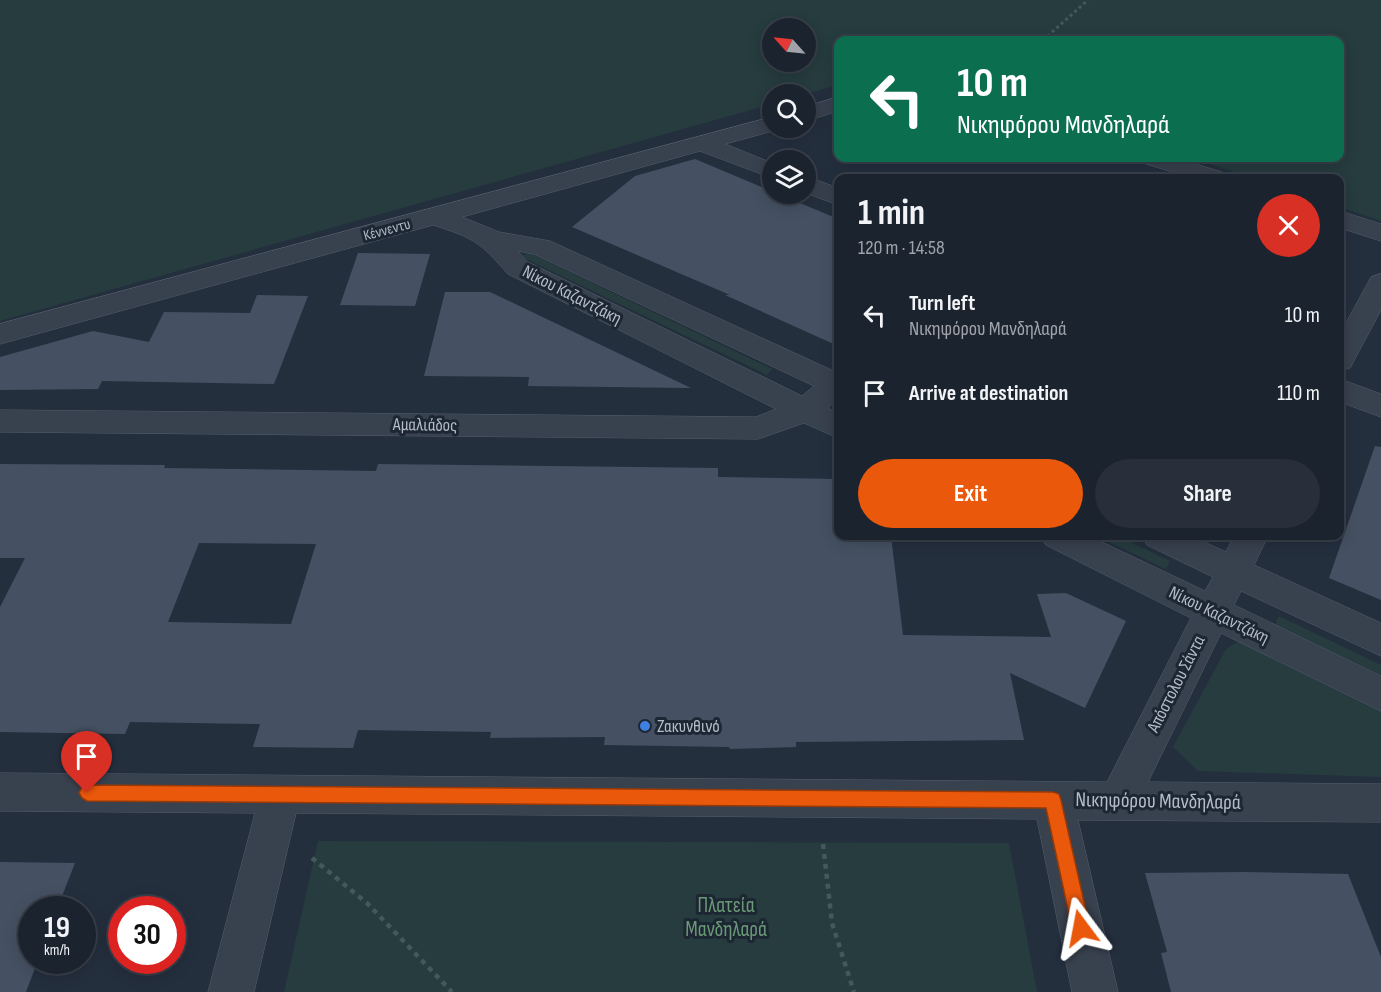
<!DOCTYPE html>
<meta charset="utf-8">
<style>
body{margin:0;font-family:"Sofia Sans Condensed",sans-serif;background:#282f3a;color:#f1f3f6;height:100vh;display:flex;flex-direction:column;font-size:22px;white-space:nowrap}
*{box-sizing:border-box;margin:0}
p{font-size:20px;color:#a0a4aa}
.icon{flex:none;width:33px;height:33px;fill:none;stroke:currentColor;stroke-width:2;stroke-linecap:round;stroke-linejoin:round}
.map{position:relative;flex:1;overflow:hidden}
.side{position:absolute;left:834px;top:174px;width:510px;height:366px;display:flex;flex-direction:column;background:#1b232e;border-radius:12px;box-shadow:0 3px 15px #0003,0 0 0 2px #39404a}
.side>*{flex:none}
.banner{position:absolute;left:834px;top:36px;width:510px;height:126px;border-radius:12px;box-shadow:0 3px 15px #0003,0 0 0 2px #39404a;background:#0b6e4f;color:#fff;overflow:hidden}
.needle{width:39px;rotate:297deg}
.fabs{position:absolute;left:762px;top:18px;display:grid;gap:12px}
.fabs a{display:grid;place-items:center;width:54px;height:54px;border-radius:50%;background:#1b232e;box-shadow:0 3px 15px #0003,0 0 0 2px #39404a;font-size:30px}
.speed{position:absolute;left:18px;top:896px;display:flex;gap:12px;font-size:30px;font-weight:700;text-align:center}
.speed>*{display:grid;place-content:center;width:78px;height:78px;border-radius:50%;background:#1b232e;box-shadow:0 3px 15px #0003,0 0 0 2px #39404a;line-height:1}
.speed small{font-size:15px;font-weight:400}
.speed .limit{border:9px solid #d22;background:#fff;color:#111}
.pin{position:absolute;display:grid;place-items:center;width:51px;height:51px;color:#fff;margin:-62px -26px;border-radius:50% 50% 50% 0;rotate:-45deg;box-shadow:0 0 6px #0007}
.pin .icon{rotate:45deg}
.me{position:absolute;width:66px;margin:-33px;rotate:347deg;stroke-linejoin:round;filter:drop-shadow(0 0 4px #0008)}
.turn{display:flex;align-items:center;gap:21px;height:126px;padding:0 24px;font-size:27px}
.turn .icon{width:78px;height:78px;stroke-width:2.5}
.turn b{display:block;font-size:42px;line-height:51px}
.round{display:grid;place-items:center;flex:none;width:63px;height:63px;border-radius:32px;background:#282f3a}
.head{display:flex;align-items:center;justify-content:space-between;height:102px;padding:0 24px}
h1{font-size:36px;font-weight:700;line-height:45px}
.cta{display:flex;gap:12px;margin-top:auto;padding:12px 24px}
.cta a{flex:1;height:69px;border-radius:36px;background:#ea580c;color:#fff;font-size:24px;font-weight:700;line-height:69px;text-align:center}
.cta a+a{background:#282f3a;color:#f1f3f6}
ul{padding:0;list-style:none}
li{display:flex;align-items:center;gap:18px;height:78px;padding:0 24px}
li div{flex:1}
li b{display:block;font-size:22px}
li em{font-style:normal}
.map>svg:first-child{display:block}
.green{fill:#263c3f;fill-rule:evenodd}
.building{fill:#455162;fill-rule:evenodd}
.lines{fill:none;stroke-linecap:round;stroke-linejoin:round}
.street-casing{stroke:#565f6c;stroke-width:1}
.path-far1{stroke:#44595c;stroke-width:3;stroke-dasharray:3 3;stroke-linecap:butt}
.path{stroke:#44595c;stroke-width:4.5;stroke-dasharray:5 5;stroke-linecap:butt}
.street{fill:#38414e;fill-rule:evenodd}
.route{fill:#ea580c;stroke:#983908;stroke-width:1.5}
.shop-dot{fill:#3f7fe0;stroke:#1d2633;stroke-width:2}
.labels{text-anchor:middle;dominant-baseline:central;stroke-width:6;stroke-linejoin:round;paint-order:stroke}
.far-street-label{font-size:15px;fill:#b4bcc9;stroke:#1d2633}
.street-label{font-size:18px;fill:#b4bcc9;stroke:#1d2633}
.poi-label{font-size:18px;fill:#b4bcc9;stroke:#1d2633;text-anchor:start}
.near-street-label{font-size:21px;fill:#b4bcc9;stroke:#1d2633}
.near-park-label{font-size:21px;fill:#6b9a76;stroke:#1d2633}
</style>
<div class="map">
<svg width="1381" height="992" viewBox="0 0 1381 992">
<rect width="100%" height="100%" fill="#242f3e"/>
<path class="green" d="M 0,0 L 1381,0 L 1381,221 L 1340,207 L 1340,178 L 1254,178 L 1190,158 L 1340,158 L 1340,40 L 838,40 L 838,85 L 805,94 L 772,94 L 772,104 L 0,321 ZM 772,28 L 806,28 L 806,62 L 772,62 Z
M 528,252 L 772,369 L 767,375 L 522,257 Z
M 1096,536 L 1118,536 L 1170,561 L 1166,569 Z
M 1279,616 L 1381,665 L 1381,675 L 1275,624 Z
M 1239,641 L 1381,708 L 1381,777 L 1198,771 L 1173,747 L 1226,649 Z
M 318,841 L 1009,843 L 1037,992 L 284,992 Z"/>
<path class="building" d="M 695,159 L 838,219 L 838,346 L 725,295 L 730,295 L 572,227 L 635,176 Z
M 358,253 L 430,254 L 415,306 L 340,305 Z
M 445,292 L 490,292 L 691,388 L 528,386 L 529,377 L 424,376 Z
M 257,295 L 308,296 L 274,384 L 102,381 L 98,389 L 0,390 L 0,357 L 93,331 L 149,342 L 164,312 L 250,313 Z
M 1375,446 L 1381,447 L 1381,600 L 1329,578 Z
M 0,464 L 165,465 L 164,468 L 376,471 L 378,464 L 718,468 L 718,477 L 838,479 L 838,536 L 891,536 L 903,635 L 1051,637 L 1037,594 L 1066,593 L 1126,621 L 1085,708 L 1010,673 L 1024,740 L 796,742 L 796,747 L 730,749 L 729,747 L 604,745 L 605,737 L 490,738 L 491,732 L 358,730 L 353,748 L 253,747 L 260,724 L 130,722 L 125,734 L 0,732 L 0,607 L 25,558 L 0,558 ZM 199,543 L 316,544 L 291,624 L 168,622 Z
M 0,862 L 75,863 L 57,909 L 32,909 L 32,960 L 38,960 L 26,992 L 0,992 Z
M 1242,872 L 1348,874 L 1381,957 L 1381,992 L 1171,992 L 1161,953 L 1167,952 L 1145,873 Z"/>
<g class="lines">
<g class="street-casing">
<path id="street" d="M 838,97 L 838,111 L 806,121 L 806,107 Z
M 772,117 L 772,128 L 780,129 L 725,144 L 772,163 L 772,178 L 700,151 L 462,217 L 499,232 L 550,241 L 838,373 L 838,399 L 828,408 L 838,414 L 838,438 L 804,423 L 758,439 L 0,432 L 0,410 L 756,417 L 776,409 L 508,274 C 480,242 474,238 433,225 L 0,344 L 0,324 ZM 518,251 L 534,254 L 814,386 L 802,396 L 528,262 Z
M 1140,158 L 1176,158 L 1225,173 L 1228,178 L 1192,178 L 1143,163 Z
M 806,176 L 838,188 L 838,205 L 806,193 Z
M 1340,211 L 1381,224 L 1381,241 L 1340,228 Z
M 1381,274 L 1381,310 L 1350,368 L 1340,371 L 1340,334 L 1371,277 Z
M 1340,379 L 1381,394 L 1381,417 L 1340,402 Z
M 1041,536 L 1089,536 L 1205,591 L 1213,577 L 1147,545 L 1142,536 L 1191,536 L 1226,552 L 1234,536 L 1268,536 L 1254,565 L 1381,623 L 1381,656 L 1241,591 L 1234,605 L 1381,676 L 1381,711 L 1221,633 L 1148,782 L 1381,784 L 1381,822 L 1078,820 L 1118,992 L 1072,992 L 1037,819 L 296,813 L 254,992 L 208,992 L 255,813 L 0,811 L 0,773 L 1107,782 L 1191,618 L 1046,545 Z"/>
</g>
<path class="path-far1" d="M 1043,40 L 1088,0"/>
<path class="path" d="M 823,844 L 832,923 L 854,992
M 312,858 L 368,904 L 452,992"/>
<use href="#street" class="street"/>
</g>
<path class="route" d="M 87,785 L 1053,792 L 1059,794 L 1061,800 L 1090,928 L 1087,934 L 1081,937 L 1074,934 L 1072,928 L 1046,808 L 87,801 L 82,798 L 79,793 L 82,787 Z"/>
<circle class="shop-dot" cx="645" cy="726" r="6"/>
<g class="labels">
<g class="far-street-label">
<text transform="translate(387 230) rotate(-15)">Κέννεντυ</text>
</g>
<g class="street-label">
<text transform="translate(572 295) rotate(27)">Νίκου Καζαντζάκη</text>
<text transform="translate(425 425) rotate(1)">Αμαλιάδος</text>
<text transform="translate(1219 615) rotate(26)">Νίκου Καζαντζάκη</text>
<text transform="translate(1176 684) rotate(-63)">Απόστολου Σάντα</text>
</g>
<g class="poi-label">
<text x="657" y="726">Ζακυνθινό</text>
</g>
<g class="near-street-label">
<text transform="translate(1158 801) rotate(1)">Νικηφόρου Μανδηλαρά</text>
</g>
<g class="near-park-label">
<text x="726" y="905">Πλατεία<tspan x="726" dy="24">Μανδηλαρά</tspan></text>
</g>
</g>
</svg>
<div class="fabs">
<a><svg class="needle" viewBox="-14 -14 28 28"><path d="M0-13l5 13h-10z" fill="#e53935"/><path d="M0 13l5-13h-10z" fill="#a0a4aa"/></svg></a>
<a><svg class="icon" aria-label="search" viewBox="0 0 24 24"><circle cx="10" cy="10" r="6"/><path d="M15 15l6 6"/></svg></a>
<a><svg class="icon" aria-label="layers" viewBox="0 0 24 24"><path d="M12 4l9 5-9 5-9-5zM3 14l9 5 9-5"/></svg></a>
</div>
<div class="speed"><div>19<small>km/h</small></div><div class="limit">30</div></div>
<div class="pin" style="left:87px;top:793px;background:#d93025"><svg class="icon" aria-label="arrive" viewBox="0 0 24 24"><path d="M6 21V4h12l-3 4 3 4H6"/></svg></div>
<svg class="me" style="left:1081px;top:928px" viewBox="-20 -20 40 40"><path d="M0-17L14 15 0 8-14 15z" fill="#ea580c" stroke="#fff" stroke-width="4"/></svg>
<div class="banner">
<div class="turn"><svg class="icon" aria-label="left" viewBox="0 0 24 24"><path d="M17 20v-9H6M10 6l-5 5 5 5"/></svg><div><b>10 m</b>Νικηφόρου Μανδηλαρά</div></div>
</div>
<section class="side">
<div class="head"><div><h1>1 min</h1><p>120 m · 14:58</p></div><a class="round" style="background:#d93025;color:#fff"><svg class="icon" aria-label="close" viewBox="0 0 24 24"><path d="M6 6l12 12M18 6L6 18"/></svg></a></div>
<ul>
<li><svg class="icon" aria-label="left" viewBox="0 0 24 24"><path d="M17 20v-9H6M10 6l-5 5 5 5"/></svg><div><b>Turn left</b><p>Νικηφόρου Μανδηλαρά</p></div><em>10 m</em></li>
<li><svg class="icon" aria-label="arrive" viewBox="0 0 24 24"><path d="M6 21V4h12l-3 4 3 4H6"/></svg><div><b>Arrive at destination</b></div><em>110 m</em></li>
</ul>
<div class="cta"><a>Exit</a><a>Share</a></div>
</section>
</div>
